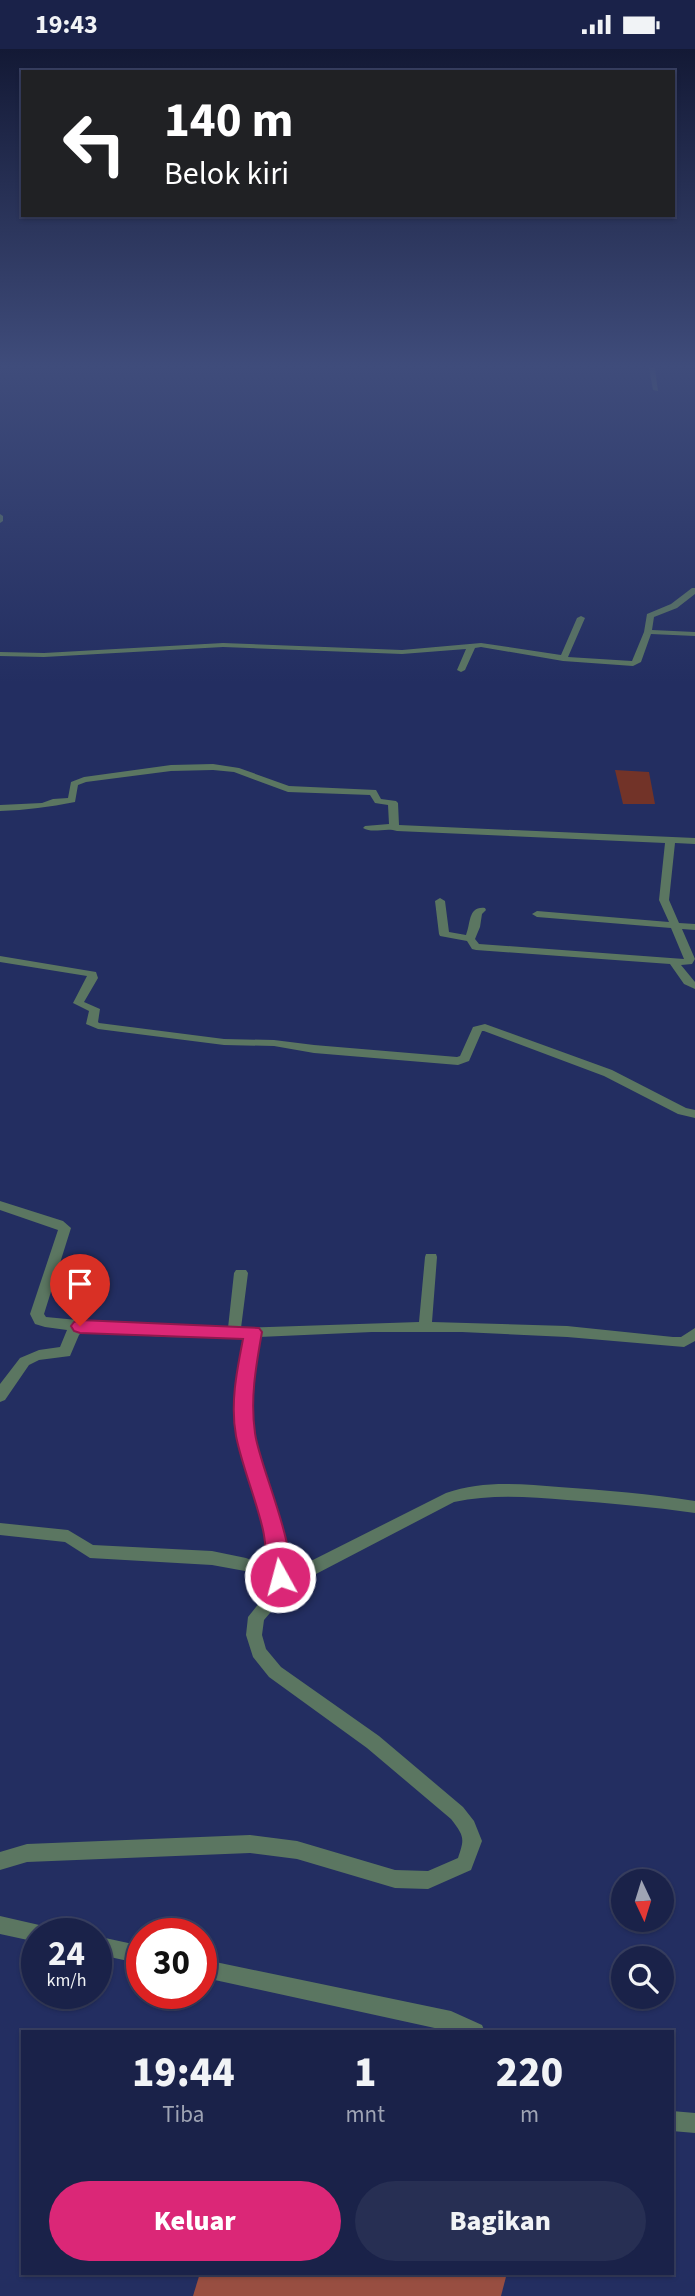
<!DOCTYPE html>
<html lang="id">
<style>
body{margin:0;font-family:"Source Sans 3",sans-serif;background:#272f53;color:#f1f3f6;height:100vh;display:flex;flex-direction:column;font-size:26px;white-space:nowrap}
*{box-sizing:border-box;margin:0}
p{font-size:23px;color:#9fa4b4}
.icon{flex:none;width:38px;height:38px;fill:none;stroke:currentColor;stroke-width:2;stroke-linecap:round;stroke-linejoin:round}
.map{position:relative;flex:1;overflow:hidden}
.sheet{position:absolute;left:21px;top:1981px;width:653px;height:245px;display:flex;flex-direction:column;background:#1a2249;border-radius:0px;box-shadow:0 2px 5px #0004,0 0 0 2px #383f61}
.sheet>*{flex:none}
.guide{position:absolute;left:21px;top:21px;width:654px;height:147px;border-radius:0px;box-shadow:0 2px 5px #0004,0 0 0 2px #383f61;background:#202124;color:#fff;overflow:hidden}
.needle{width:46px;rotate:176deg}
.buttons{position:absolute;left:611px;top:1820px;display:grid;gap:14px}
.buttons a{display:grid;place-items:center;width:63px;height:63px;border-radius:50%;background:#1a2249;box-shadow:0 2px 5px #0004,0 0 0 2px #383f61;font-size:35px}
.speed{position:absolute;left:21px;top:1869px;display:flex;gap:14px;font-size:35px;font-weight:700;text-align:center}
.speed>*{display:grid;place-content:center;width:91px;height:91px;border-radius:50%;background:#1a2249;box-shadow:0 2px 5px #0004,0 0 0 2px #383f61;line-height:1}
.speed small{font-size:18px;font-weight:400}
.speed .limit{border:10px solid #d22;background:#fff;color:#111}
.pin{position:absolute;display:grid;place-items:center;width:60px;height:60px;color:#fff;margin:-72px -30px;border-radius:50% 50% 50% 0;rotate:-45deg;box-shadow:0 0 7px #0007}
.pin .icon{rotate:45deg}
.me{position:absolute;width:77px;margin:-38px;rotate:353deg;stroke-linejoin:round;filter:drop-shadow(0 0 5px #0008)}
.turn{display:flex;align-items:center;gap:24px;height:147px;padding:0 28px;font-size:32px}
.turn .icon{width:91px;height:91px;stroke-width:2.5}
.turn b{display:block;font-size:49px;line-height:60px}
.eta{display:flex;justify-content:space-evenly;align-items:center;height:119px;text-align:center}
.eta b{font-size:42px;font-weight:800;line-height:49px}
.action{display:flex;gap:14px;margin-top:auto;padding:14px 28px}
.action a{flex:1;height:80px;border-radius:42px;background:#db2777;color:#fff;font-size:28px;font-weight:800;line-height:80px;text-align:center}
.action a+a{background:#272f53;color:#f1f3f6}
.status{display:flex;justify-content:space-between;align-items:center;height:49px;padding:0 35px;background:#1a2249;direction:ltr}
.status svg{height:19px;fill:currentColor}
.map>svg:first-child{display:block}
.green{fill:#723328}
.forest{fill:#984e41}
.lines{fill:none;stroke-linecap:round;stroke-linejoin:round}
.street{fill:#5b7661;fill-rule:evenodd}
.route{fill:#db2777;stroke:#8e194d;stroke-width:2}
</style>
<div class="status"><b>19:43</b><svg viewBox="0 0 49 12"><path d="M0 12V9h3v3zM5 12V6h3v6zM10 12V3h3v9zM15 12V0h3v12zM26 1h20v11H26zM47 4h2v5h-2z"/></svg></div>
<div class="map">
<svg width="695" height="2247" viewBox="0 0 695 2247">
<rect width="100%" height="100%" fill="#232e61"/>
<path class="green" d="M 615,721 L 649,723 L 655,755 L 623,755 Z"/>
<path class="forest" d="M 200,2224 L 507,2224 L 501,2247 L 193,2247 Z"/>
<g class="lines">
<path class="street" d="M 649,319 L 655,319 L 658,342 L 653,341 Z
M 0,465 L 3,467 L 3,472 L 0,474 Z
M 692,539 L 695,539 L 695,545 L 677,559 L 654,568 L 652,581 L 695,583 L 695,587 L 651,585 L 641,613 L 633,617 L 563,612 L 481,598 L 475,599 L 465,621 L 461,623 L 457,621 L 466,600 L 402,605 L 223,598 L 44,608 L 0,607 L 0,603 L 44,604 L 223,594 L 402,601 L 481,594 L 561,606 L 577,569 L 581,567 L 585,569 L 568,608 L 632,612 L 644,583 L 647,565 L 671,555 Z
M 213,715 L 239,719 L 289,737 L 376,741 L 381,750 L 396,752 L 398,754 L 399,776 L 695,789 L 695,795 L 675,794 L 669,851 L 679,874 L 695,875 L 695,881 L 682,880 L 695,910 L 692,915 L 681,916 L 695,933 L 695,940 L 684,935 L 670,915 L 476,901 L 472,900 L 467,892 L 440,887 L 439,885 L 435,852 L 440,849 L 445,852 L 449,883 L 466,886 C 471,874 468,857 485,859 L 486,861 L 482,865 L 480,878 L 475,890 L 479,895 L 684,910 L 671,879 L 537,868 L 532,865 L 537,862 L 669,873 L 659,851 L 665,794 L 397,782 C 386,778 373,785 363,779 L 365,777 L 389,775 L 388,756 L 375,754 L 370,746 L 288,743 L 234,723 L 213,721 L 171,722 L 86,733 L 78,736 L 75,753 C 49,758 27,761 0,762 L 0,756 L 42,754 L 53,750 L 68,749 L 71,733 L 84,728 L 171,716 Z
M 0,907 L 96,923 L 98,929 L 84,953 L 100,960 L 98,973 L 99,974 L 224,990 L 274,991 L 314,996 L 457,1008 L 460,1007 L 473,978 L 485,975 L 612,1021 L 686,1059 L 695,1061 L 695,1069 L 678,1065 L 604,1027 L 484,982 L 482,982 L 469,1012 L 458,1016 L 314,1004 L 274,997 L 224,996 L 98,980 L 86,975 L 89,962 L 73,954 L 87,927 L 0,913 Z
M 0,1152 L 63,1172 L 71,1179 L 44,1265 L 46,1268 L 140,1277 L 228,1279 L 234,1224 L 236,1221 L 246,1221 L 248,1224 L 241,1279 L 419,1273 L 425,1208 L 426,1205 L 436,1205 L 437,1208 L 432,1273 L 567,1277 L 673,1288 L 681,1288 L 695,1279 L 695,1292 L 684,1298 L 567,1288 L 462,1283 L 372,1283 L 259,1288 L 250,1335 L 253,1386 L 271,1443 L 283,1488 L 287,1524 L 446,1444 C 482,1431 522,1435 559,1438 C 605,1441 650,1445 695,1452 L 695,1464 C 652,1458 610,1454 567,1451 C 529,1448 492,1445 454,1453 L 293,1537 L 264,1571 L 262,1586 L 266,1600 L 281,1618 L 379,1687 L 463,1758 L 474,1772 L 482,1792 L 471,1821 L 428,1840 L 395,1839 L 297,1810 L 250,1804 L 27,1813 L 0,1821 L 0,1803 L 27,1795 L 250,1786 L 297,1792 L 395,1821 L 428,1822 L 458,1809 C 465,1789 464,1787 451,1770 L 367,1699 L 269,1628 L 253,1608 L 246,1586 L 248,1568 L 275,1534 L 245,1522 L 212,1516 L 90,1509 L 65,1493 L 0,1486 L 0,1474 L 68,1481 L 93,1496 L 212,1502 L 246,1509 L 271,1519 L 267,1488 L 257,1443 L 239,1386 L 236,1335 L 245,1289 L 164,1288 L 83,1282 L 79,1286 L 70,1307 L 39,1311 L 29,1316 L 5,1351 L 0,1353 L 0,1335 L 20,1309 L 39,1301 L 60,1298 L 67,1281 L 45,1278 L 35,1275 L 30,1265 L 58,1181 L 0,1161 Z
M 0,1867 L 48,1878 L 50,1885 L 37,1885 L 37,1893 L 0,1885 Z
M 96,1887 L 142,1897 L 142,1915 L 96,1905 Z
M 201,1910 L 451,1962 L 482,1976 L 485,1983 L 453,1983 L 201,1928 Z
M 672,2062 L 695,2064 L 695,2084 L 672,2082 Z"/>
</g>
<linearGradient id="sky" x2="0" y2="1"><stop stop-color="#131935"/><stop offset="0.5" stop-color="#3f4c7b"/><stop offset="1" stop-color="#3f4c7b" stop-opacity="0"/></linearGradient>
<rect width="695" height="634" fill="url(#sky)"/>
<path class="route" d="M 80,1271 L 259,1279 L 262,1283 C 256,1317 250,1349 255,1384 C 259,1417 301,1505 287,1534 L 280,1537 L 273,1534 C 265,1518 267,1498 263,1481 C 256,1450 242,1417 236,1387 C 230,1354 237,1321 243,1290 L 80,1284 L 74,1282 L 71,1277 L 74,1273 Z"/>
</svg>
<div class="buttons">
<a><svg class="needle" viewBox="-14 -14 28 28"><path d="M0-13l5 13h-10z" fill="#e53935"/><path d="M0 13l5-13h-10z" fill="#9fa4b4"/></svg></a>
<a><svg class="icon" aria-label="search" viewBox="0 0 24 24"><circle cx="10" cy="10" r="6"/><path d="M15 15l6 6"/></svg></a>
</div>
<div class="speed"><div>24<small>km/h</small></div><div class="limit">30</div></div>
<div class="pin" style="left:80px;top:1277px;background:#d93025"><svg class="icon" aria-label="arrive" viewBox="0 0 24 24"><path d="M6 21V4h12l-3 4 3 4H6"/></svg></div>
<svg class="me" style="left:280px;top:1528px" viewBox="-20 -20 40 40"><circle r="17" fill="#db2777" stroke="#fff" stroke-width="3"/><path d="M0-11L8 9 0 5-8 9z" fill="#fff"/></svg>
<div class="guide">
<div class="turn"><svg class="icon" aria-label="left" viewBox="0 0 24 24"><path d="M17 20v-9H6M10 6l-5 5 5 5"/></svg><div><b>140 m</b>Belok kiri</div></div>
</div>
<section class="sheet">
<div class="eta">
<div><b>19:44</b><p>Tiba</p></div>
<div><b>1</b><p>mnt</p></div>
<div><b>220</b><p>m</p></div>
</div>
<div class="action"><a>Keluar</a><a>Bagikan</a></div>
</section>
</div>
